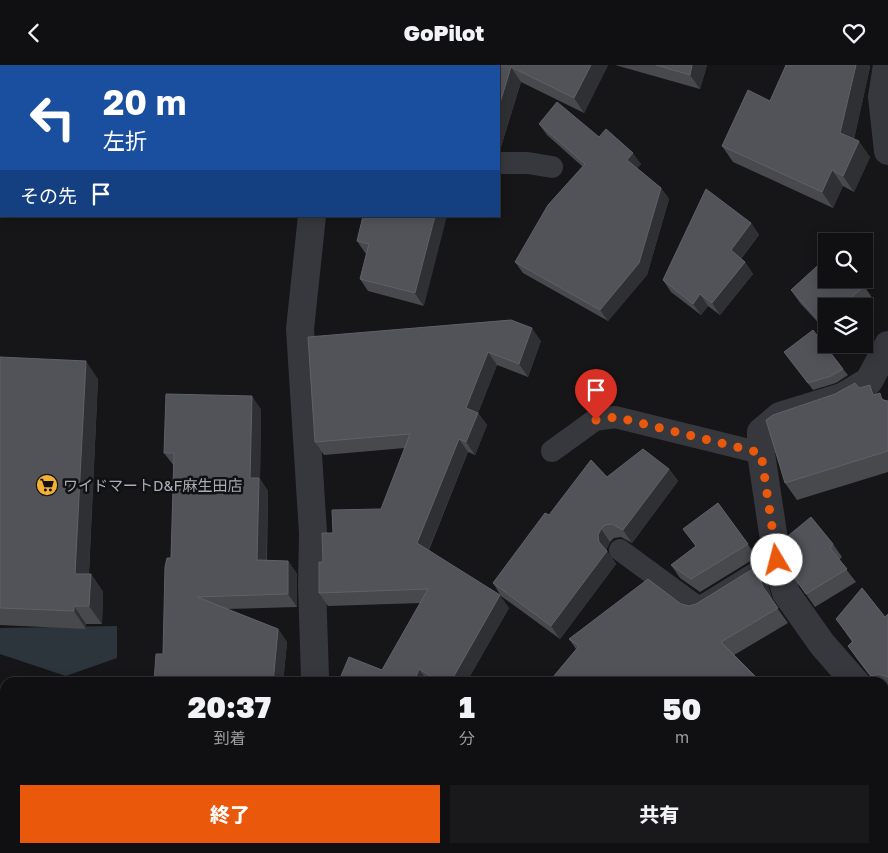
<!DOCTYPE html>
<html lang="ja">
<meta charset="utf-8">
<style>
body{margin:0;font-family:"Golos Text","Noto Sans JP",sans-serif;background:#19191b;color:#f1f3f6;height:100vh;display:flex;flex-direction:column;font-size:19px;white-space:nowrap}
*{box-sizing:border-box;margin:0}
p{font-size:16px;color:#9c9d9f}
.icon{flex:none;width:28px;height:28px;fill:none;stroke:currentColor;stroke-width:2;stroke-linecap:round;stroke-linejoin:round}
.map{position:relative;flex:1;overflow:hidden}
.drawer{position:absolute;left:0px;top:612px;width:889px;height:176px;display:flex;flex-direction:column;background:#101012;border-radius:15px 15px 0 0;box-shadow:0 2px 12px #0003,0 0 0 1px #303032}
.drawer>*{flex:none}
.hud{position:absolute;left:0px;top:0px;width:500px;height:152px;box-shadow:0 2px 12px #0003,0 0 0 1px #303032;background:#1a4fa0;color:#fff;overflow:hidden}
.fabs{position:absolute;left:818px;top:168px;display:grid;gap:10px}
.fabs a{display:grid;place-items:center;width:55px;height:55px;border-radius:0px;background:#101012;box-shadow:0 2px 12px #0003,0 0 0 1px #303032;font-size:25px}
.pin{position:absolute;display:grid;place-items:center;width:42px;height:42px;color:#fff;margin:-51px -21px;border-radius:50% 50% 50% 0;rotate:-45deg;box-shadow:0 0 5px #0007}
.pin .icon{rotate:45deg}
.me{position:absolute;width:55px;margin:-28px;rotate:352deg;stroke-linejoin:round;filter:drop-shadow(0 0 4px #0008)}
.turn{display:flex;align-items:center;gap:18px;height:105px;padding:0 20px;font-size:22px}
.turn .icon{width:65px;height:65px;stroke-width:2.5}
.turn b{display:block;font-size:35px;line-height:42px}
.then{display:flex;align-items:center;height:48px;padding:0 20px;background:#0003;gap:10px;font-size:19px}
.eta{display:flex;justify-content:space-evenly;align-items:center;height:85px;text-align:center}
.eta b{font-size:30px;font-weight:800;line-height:35px}
.button{display:flex;gap:10px;margin-top:auto;padding:10px 20px}
.button a{flex:1;height:58px;border-radius:0px;background:#ea580c;color:#fff;font-size:20px;font-weight:800;line-height:58px;text-align:center}
.button a+a{background:#19191b;color:#f1f3f6}
header{display:flex;justify-content:space-between;align-items:center;height:65px;padding:0 20px;background:#101012;font-size:22px;font-weight:800}
.map>svg:first-child{display:block}
.water{fill:#2c353c}
.lines{fill:none;stroke-linecap:round;stroke-linejoin:round}
.service{stroke:#37383d;stroke-width:22}
.minor{stroke:#37383d;stroke-width:28}
.tertiary{stroke:#37383d;stroke-width:28}
.wall{fill:#47494d}
.shaded-wall{fill:#2f3033}
.building{fill:#525359;stroke:#5f6168}
.route{stroke:#ea580c;stroke-width:9;stroke-dasharray:0 16.2}
.labels{text-anchor:middle;dominant-baseline:central;stroke-width:5;stroke-linejoin:round;paint-order:stroke}
.poi-label{font-size:15px;fill:#a8adb8;stroke:#111113;text-anchor:start}
</style>
<header><svg class="icon" aria-label="back" viewBox="0 0 24 24"><path d="M15 5l-7 7 7 7"/></svg>GoPilot<svg class="icon" aria-label="heart" viewBox="0 0 24 24"><path d="M12 20l-8-8c-3-5 5-10 8-4 3-6 11-1 8 4z"/></svg></header>
<div class="map">
<svg width="888" height="788" viewBox="0 0 888 788">
<rect width="100%" height="100%" fill="#161618"/>
<path class="water" d="M 117,561 L 117,593 L 66,611 L 0,589 L 0,563 Z"/>
<g class="lines">
<path class="service" d="M 499,98 L 528,98 L 552,102
M 552,386 L 595,355 L 615,352 L 761,388
M 620,485 L 699,543 L 777,495"/>
<path class="minor" d="M 887,0 L 882,32 L 888,86
M 344,1 L 344,0
M 312,151 L 300,264 L 313,468 L 312,520 L 315,613 L 314,618
M 856,618 L 822,579 L 786,528 L 777,495 L 761,388 L 761,367 L 780,351 L 842,332 L 869,316 L 888,280
M 0,636 L 5,636
M 884,644 L 888,637
M 884,736 L 888,736
M 294,784 L 300,788
M 172,788 L 173,784
M 831,788 L 834,784"/>
<path class="tertiary" d="M 97,1 L 100,0
M 0,40 L 1,39"/>
</g>
<path class="wall" d="M 608,0 L 584,48 L 521,17 L 500,85 L 499,85 L 499,1 Z
M 615,0 L 707,0 L 700,24 Z
M 786,0 L 869,0 L 870,2 L 854,74 L 870,92 L 854,127 L 843,121 L 833,143 L 733,97 L 722,81 L 770,36 Z
M 539,59 L 599,72 L 641,99 L 637,103 L 661,123 L 669,134 L 647,210 L 608,256 L 523,208 L 515,197 L 583,102 L 547,70 Z
M 363,151 L 424,241 L 368,226 L 360,214 L 366,189 L 357,176 Z
M 751,158 L 759,170 L 741,194 L 745,197 L 753,209 L 720,250 L 708,241 L 701,250 L 671,227 L 663,215 Z
M 864,221 L 873,234 L 864,242 L 864,241 L 826,241 L 826,266 L 800,238 L 791,225 Z
M 308,272 L 541,276 L 528,312 L 497,300 L 478,348 L 487,360 L 475,390 L 468,387 L 429,485 L 509,543 L 466,618 L 430,618 L 382,605 L 421,538 L 328,541 L 319,528 L 323,497 L 333,468 L 381,444 L 405,383 L 324,390 L 315,377 Z
M 0,292 L 98,314 L 89,509 L 91,509 L 103,527 L 102,559 L 86,559 L 86,564 L 0,560 Z
M 789,293 L 843,304 L 848,310 L 836,318 L 813,325 Z
M 859,323 L 876,329 L 885,335 L 888,336 L 888,407 L 797,435 L 785,418 L 835,329 Z
M 261,344 L 260,414 L 268,426 L 267,496 L 288,496 L 297,509 L 297,542 L 227,544 L 278,564 L 287,577 L 283,618 L 154,618 L 163,589 L 171,493 L 174,401 L 164,388 Z
M 669,404 L 678,416 L 632,478 L 621,472 L 614,473 L 610,477 L 607,483 L 607,486 L 616,499 L 560,574 L 501,531 L 493,518 L 549,450 L 607,412 Z
M 718,438 L 757,492 L 700,527 L 680,513 L 671,500 L 696,481 L 683,464 Z
M 833,479 L 842,492 L 839,495 L 856,517 L 815,542 L 791,508 Z
M 756,502 L 767,517 L 773,537 L 788,558 L 734,590 L 576,584 L 569,574 L 681,539 L 689,541 L 696,539 Z
M 888,549 L 888,622 L 884,623 L 884,618 L 875,618 L 857,594 L 848,581 L 852,577 L 836,554 L 885,552 Z
M 5,784 L 157,784 L 157,788 L 138,788 L 101,786 L 100,788 L 0,788 Z"/>
<path class="shaded-wall" d="M 591,0 L 608,0 L 584,48 L 574,33 Z
M 692,0 L 707,0 L 700,24 L 690,10 Z
M 856,0 L 869,0 L 870,2 L 852,84 L 840,68 Z
M 511,2 L 521,17 L 500,85 L 499,84 L 499,41 Z
M 859,76 L 870,92 L 854,127 L 843,111 Z
M 633,88 L 641,99 L 635,106 L 627,95 Z
M 832,105 L 843,121 L 833,143 L 822,127 Z
M 661,123 L 669,134 L 647,210 L 608,256 L 600,245 Z
M 435,151 L 447,151 L 424,241 L 415,228 Z
M 751,158 L 759,170 L 739,196 L 731,185 Z
M 745,197 L 753,209 L 720,250 L 712,238 Z
M 700,229 L 708,241 L 701,250 L 693,239 Z
M 532,263 L 541,276 L 528,312 L 519,299 Z
M 488,287 L 497,300 L 478,348 L 487,360 L 475,390 L 466,377 L 466,343 Z
M 86,296 L 98,314 L 88,526 L 75,509 Z
M 870,320 L 882,337 L 873,330 Z
M 252,331 L 261,344 L 260,414 L 268,426 L 266,508 L 257,495 L 250,413 Z
M 459,374 L 468,387 L 426,491 L 417,478 Z
M 669,404 L 678,416 L 632,478 L 623,465 Z
M 601,464 L 610,477 L 607,483 L 607,486 L 616,499 L 560,574 L 551,561 L 599,477 L 598,470 Z
M 288,496 L 297,509 L 297,542 L 288,529 Z
M 756,502 L 767,517 L 773,537 L 763,522 Z
M 91,509 L 103,527 L 102,559 L 89,541 Z
M 500,530 L 509,543 L 466,618 L 450,618 Z
M 74,541 L 86,559 L 86,564 L 74,546 Z
M 278,564 L 287,577 L 283,618 L 273,618 Z
M 419,604 L 428,617 L 428,618 L 414,618 Z
M 34,784 L 38,784 L 41,788 L 34,788 Z
M 92,784 L 99,784 L 101,786 L 100,788 L 95,788 Z
M 153,784 L 157,784 L 157,788 L 156,788 Z
M 605,784 L 625,784 L 622,788 L 602,788 Z"/>
<path class="building" d="M 451,0 L 591,0 L 574,33 L 511,2 L 499,41 L 499,1 L 451,1 Z
M 656,0 L 692,0 L 690,10 Z
M 786,0 L 856,0 L 840,68 L 859,76 L 843,111 L 832,105 L 822,127 L 722,81 L 748,25 L 770,36 Z
M 557,37 L 599,72 L 606,64 L 633,88 L 627,95 L 661,123 L 639,198 L 600,245 L 515,197 L 548,140 L 585,99 L 539,59 Z
M 706,124 L 751,158 L 731,185 L 745,197 L 712,238 L 700,229 L 693,239 L 663,215 Z
M 363,151 L 435,151 L 415,228 L 360,214 L 369,179 L 357,176 Z
M 826,193 L 826,214 L 857,214 L 864,221 L 842,241 L 826,241 L 826,255 L 822,259 L 791,225 Z
M 511,255 L 532,263 L 519,299 L 488,287 L 466,343 L 478,348 L 466,377 L 459,374 L 417,478 L 500,530 L 450,618 L 443,618 L 419,604 L 414,618 L 338,618 L 349,592 L 382,605 L 428,524 L 319,528 L 319,497 L 323,497 L 322,468 L 333,468 L 332,445 L 381,444 L 410,369 L 315,377 L 308,272 Z
M 813,265 L 843,304 L 831,311 L 808,318 L 784,287 Z
M 0,292 L 86,296 L 75,509 L 91,509 L 89,541 L 74,541 L 74,546 L 0,543 Z
M 855,318 L 859,323 L 870,320 L 873,330 L 880,328 L 882,335 L 888,336 L 888,386 L 785,418 L 766,355 L 773,350 L 835,329 Z
M 166,329 L 252,331 L 250,413 L 259,413 L 257,495 L 288,496 L 288,529 L 197,532 L 278,564 L 273,618 L 154,618 L 156,589 L 163,589 L 165,502 L 167,493 L 171,493 L 174,388 L 164,388 Z
M 643,384 L 669,404 L 623,465 L 612,459 L 605,460 L 601,464 L 598,470 L 599,477 L 607,486 L 551,561 L 493,518 L 545,448 L 549,450 L 591,395 L 607,412 Z
M 718,438 L 748,479 L 691,514 L 671,500 L 696,481 L 683,464 Z
M 811,452 L 833,479 L 830,483 L 847,504 L 806,529 L 791,508 L 783,475 Z
M 756,502 L 763,522 L 778,543 L 721,577 L 762,618 L 548,618 L 579,581 L 569,574 L 648,514 L 681,539 L 689,541 L 696,539 Z
M 862,523 L 885,552 L 888,549 L 888,612 L 879,609 L 871,611 L 848,581 L 853,576 L 836,554 Z
M 784,613 L 789,618 L 780,618 Z
M 0,651 L 5,652 L 5,784 L 34,784 L 34,788 L 0,788 Z
M 888,755 L 888,788 L 835,788 L 840,784 L 884,784 L 884,759 Z
M 541,784 L 605,784 L 602,788 L 538,788 Z
M 735,784 L 803,784 L 808,788 L 732,788 Z"/>
<g class="lines">
<path class="route" d="M 596,355 L 616,352 L 761,388 L 777,495"/>
</g>
<defs>
<g id="supermarket-disc" transform="scale(1.125)"><circle r="9.5" fill="#f2b134" stroke="#111113"/><path d="M-6-5.5h2.5l.6 2H6L4.5 2H-2.5L-4.4-4H-6ZM-1.5 3.2a1.3 1.3 0 1 0 .1 0ZM3 3.2a1.3 1.3 0 1 0 .1 0Z" fill="#111"/></g>
</defs>
<g fill-rule="evenodd">
<use href="#supermarket-disc" x="47" y="420"/>
</g>
<g class="labels">
<g class="poi-label">
<text x="63" y="420">ワイドマートD&amp;F麻生田店</text>
</g>
</g>
</svg>
<div class="fabs">
<a><svg class="icon" aria-label="search" viewBox="0 0 24 24"><circle cx="10" cy="10" r="6"/><path d="M15 15l6 6"/></svg></a>
<a><svg class="icon" aria-label="layers" viewBox="0 0 24 24"><path d="M12 4l9 5-9 5-9-5zM3 14l9 5 9-5"/></svg></a>
</div>
<div class="pin" style="left:596px;top:355px;background:#d93025"><svg class="icon" aria-label="arrive" viewBox="0 0 24 24"><path d="M6 21V4h12l-3 4 3 4H6"/></svg></div>
<svg class="me" style="left:777px;top:495px" viewBox="-20 -20 40 40"><circle r="19" fill="#fff"/><path d="M0-13L10 11 0 6-10 11z" fill="#ea580c"/></svg>
<div class="hud">
<div class="turn"><svg class="icon" aria-label="left" viewBox="0 0 24 24"><path d="M17 20v-9H6M10 6l-5 5 5 5"/></svg><div><b>20 m</b>左折</div></div>
<div class="then">その先<svg class="icon" aria-label="arrive" viewBox="0 0 24 24"><path d="M6 21V4h12l-3 4 3 4H6"/></svg></div>
</div>
<section class="drawer">
<div class="eta">
<div><b>20:37</b><p>到着</p></div>
<div><b>1</b><p>分</p></div>
<div><b>50</b><p>m</p></div>
</div>
<div class="button"><a>終了</a><a>共有</a></div>
</section>
</div>
